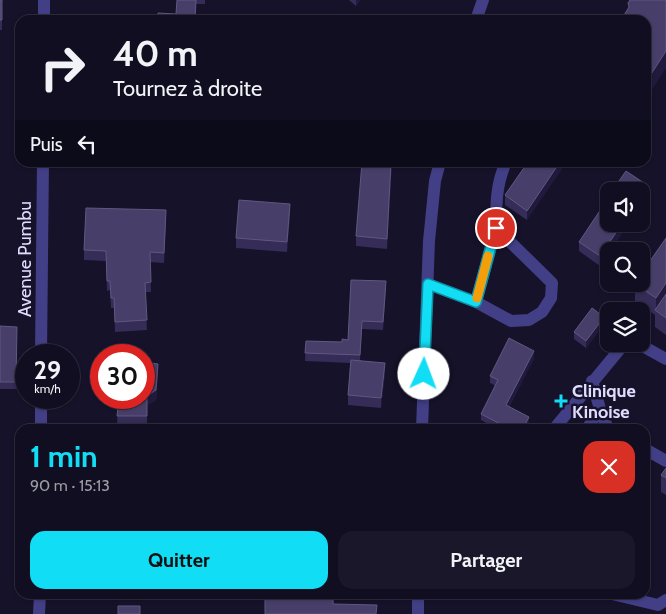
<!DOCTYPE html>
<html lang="fr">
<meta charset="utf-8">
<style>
body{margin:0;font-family:Cabin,sans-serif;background:#191729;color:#f1f3f6;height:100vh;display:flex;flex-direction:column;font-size:19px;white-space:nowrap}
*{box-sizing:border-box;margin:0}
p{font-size:16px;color:#9c9ca5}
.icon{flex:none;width:28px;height:28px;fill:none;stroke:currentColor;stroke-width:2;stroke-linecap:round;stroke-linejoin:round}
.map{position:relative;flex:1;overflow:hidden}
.side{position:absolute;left:15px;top:424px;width:635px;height:175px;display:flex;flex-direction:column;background:#100e20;border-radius:15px;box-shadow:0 1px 4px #0004,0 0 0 1px #302e3e}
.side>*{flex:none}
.top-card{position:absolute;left:15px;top:15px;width:636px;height:152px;border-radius:15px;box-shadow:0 1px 4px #0004,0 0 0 1px #302e3e;background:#100e20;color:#f1f3f6;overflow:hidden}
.tools{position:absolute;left:600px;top:182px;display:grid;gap:10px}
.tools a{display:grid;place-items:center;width:50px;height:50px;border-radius:10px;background:#100e20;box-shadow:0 1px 4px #0004,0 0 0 1px #302e3e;font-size:25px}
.speed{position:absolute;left:15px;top:344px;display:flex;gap:10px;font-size:25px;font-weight:700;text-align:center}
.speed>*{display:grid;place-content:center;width:65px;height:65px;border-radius:50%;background:#100e20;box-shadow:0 1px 4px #0004,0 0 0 1px #302e3e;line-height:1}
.speed small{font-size:12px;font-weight:400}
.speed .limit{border:8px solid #d22;background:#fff;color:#111}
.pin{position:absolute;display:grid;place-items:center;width:42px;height:42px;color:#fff;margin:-21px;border:2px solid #fff;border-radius:50%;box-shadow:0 1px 5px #0007}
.me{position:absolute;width:55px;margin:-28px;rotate:2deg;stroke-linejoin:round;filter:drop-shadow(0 0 4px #0008)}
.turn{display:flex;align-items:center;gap:18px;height:105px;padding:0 15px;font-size:22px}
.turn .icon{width:65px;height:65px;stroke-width:2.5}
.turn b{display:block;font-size:35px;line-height:42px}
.then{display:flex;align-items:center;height:48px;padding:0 15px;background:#0003;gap:10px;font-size:19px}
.round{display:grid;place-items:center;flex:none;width:52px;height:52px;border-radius:15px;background:#191729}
.overview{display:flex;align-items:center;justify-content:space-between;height:85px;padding:0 15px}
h1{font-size:30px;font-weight:700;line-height:38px;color:#11ddf5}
.primary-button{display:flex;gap:10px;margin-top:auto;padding:10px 15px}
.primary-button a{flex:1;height:58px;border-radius:15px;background:#11ddf5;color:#111;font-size:20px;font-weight:700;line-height:58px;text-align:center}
.primary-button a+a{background:#191729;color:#f1f3f6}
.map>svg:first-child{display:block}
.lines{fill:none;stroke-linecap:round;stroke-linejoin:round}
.minor{stroke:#423f87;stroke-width:12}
.wall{fill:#352c57}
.shaded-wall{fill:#211a3d}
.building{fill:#473f69;stroke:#605880}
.route-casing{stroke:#0b909f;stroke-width:12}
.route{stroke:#11ddf5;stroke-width:9}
.slow{stroke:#f59e0b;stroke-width:9}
.poi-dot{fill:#11ddf5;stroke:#16122a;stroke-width:2}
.labels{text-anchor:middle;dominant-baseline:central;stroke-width:5;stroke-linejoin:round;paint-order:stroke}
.street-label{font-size:18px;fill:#e1ddfe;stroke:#16122a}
.poi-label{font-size:18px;font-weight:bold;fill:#e1ddfe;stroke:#16122a;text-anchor:start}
</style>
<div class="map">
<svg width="666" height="614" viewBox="0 0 666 614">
<rect width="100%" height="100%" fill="#16122a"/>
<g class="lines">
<path class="minor" d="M 44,20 L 44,0
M 476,20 L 483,0
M 428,284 L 476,302 L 511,321 L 529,320 L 542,312 L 551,298 L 552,283 L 496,228 C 496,205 496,184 506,162
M 476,302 L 496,228
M 639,344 L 666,359
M 41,355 L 43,162
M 600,409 L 608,429
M 41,429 L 41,398
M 422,429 L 429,241 L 435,181 L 440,162
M 554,429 L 624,344
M 587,429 L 600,409 L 592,381
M 645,449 L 666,461
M 612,594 L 658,605 L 666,600
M 39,614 L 40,594
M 418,614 L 418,594"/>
</g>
<path class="wall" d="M 0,0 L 2,0 L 2,30 L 0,30 Z
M 177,0 L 205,0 L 205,4 L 196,4 L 195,20 L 157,20 L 176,14 Z
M 349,0 L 360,0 L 356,6 Z
M 125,162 L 161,162 L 161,164 L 125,164 Z
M 392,162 L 387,249 L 356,246 L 356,236 Z
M 528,162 L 527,220 L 505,205 L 505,195 Z
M 290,214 L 287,252 L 236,248 L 236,238 Z
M 166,220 L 164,263 L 150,262 L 151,292 L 145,292 L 147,330 L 115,332 L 114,308 L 111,308 L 110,290 L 107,291 L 106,261 L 84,260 L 84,250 Z
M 609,224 L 628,224 L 610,251 L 609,251 L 609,253 L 600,266 L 579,251 L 579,242 Z
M 666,238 L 666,335 L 655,327 L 655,315 L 635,301 L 635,284 Z
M 386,289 L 383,330 L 362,329 L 360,360 L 385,372 L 381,408 L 348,405 L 348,395 L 350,363 L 305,361 L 306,341 L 342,342 L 348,340 Z
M 604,324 L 586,348 L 574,339 L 574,332 Z
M 0,326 L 17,327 L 16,389 L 0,389 Z
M 534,358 L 509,407 L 529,424 L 527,429 L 497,429 L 481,420 L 481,414 L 496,386 L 490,383 L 490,376 Z
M 158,373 L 156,400 L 147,405 L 147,426 L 117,426 L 118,405 L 112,405 L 112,398 L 144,398 Z
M 666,468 L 666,495 L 661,492 L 661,475 Z
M 137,594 L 209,594 L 209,599 L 137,599 Z
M 240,594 L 284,594 L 284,596 L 333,604 L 377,614 L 265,599 L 240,597 Z"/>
<path class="shaded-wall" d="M 356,0 L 360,0 L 356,6 Z
M 666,51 L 666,68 L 646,99 L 646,82 Z
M 391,162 L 392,162 L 387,249 L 387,239 Z
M 560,162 L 567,162 L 527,220 L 527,211 Z
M 647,185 L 647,195 L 641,204 L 641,194 Z
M 290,204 L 290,214 L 287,252 L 287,242 Z
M 622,224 L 628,224 L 610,251 L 609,251 L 609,253 L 600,266 L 600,256 Z
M 666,283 L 666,301 L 656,311 L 656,298 Z
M 604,317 L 604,324 L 586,348 L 586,341 Z
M 534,351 L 534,358 L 506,412 L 506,405 Z
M 385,363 L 385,372 L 381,408 L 381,398 Z
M 158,364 L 156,400 L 147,405 L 147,396 Z
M 529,417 L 529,424 L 527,429 L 523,429 Z"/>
<path class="building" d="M 0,0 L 2,0 L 2,20 L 0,20 Z
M 177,0 L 196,0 L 195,20 L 157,20 L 158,13 L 176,14 Z
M 630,0 L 666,0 L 666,51 L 646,82 L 646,20 L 621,20 L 629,7 L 628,3 Z
M 362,162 L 391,162 L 387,239 L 356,236 Z
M 528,162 L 560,162 L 527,211 L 505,195 Z
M 626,171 L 647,185 L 641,194 L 641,191 L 612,191 Z
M 609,197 L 609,224 L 622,224 L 600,256 L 579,242 Z
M 239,200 L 290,204 L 287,242 L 236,238 Z
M 86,208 L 166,210 L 164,253 L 150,252 L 151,282 L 145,283 L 147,320 L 115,322 L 114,298 L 111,298 L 110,281 L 107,281 L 106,251 L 84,250 Z
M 666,238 L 666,283 L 656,298 L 635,284 L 641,284 L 641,274 Z
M 351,280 L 386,281 L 383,322 L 362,321 L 360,355 L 305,353 L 306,341 L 342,342 L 342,339 L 348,340 Z
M 666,294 L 666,318 L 655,310 Z
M 592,308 L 604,317 L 586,341 L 574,332 Z
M 0,326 L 17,327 L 16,382 L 0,382 Z
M 509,338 L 534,351 L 506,405 L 529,417 L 523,429 L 510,429 L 481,414 L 498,380 L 490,376 Z
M 351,360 L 385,363 L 381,398 L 348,395 Z
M 144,362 L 158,364 L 156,390 L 147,396 L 147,416 L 117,416 L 119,398 L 144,398 Z
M 174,428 L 205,429 L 174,429 Z
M 666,468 L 666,478 L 661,475 Z
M 265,594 L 283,594 L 282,595 L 333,596 L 333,604 L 377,605 L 376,614 L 265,614 Z
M 118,606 L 140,606 L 140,614 L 118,614 Z"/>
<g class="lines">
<g class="route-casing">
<path id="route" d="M 424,374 L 428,284 L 476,302 L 496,228"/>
</g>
<use href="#route" class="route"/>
<path class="slow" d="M 477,298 L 488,256"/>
</g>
<path class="poi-dot" d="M558.5 393.5h5v5h5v5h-5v5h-5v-5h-5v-5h5z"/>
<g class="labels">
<g class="street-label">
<text transform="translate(25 259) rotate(-90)">Avenue Pumbu</text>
</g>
<g class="poi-label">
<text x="572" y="391">Clinique<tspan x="572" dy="21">Kinoise</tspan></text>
</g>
</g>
</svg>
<div class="tools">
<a><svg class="icon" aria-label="sound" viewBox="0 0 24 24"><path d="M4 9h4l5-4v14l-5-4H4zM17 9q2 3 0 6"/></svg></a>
<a><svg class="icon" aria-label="search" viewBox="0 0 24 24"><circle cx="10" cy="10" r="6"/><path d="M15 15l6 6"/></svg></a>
<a><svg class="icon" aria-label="layers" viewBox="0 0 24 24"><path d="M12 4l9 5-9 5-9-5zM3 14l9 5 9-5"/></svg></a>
</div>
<div class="speed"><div>29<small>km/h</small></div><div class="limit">30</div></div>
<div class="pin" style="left:496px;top:228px;background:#d93025"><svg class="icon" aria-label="arrive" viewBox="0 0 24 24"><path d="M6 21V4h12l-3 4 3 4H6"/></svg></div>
<svg class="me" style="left:424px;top:374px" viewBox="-20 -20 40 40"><circle r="19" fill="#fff"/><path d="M0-13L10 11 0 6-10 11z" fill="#11ddf5"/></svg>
<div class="top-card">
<div class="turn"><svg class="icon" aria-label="right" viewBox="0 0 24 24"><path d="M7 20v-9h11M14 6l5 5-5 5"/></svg><div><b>40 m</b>Tournez à droite</div></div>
<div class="then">Puis<svg class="icon" aria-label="left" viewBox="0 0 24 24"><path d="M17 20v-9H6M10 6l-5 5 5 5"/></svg></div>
</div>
<section class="side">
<div class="overview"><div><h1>1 min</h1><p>90 m · 15:13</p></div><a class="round" style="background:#d93025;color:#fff"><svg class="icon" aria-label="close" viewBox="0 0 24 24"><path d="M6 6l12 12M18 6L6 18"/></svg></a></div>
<div class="primary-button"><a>Quitter</a><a>Partager</a></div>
</section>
</div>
